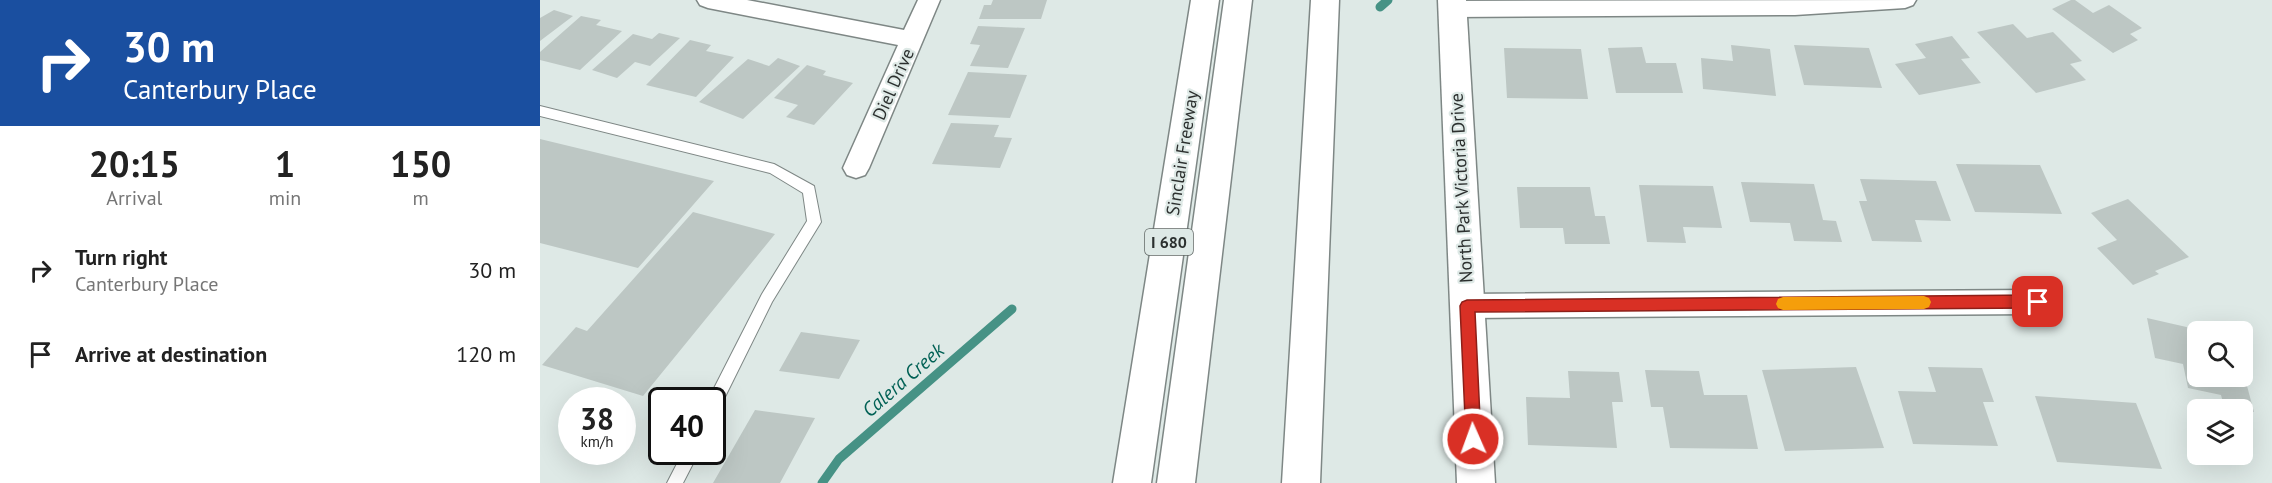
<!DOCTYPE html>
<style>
body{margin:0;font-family:"PT Sans",sans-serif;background:#f2f2f2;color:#222;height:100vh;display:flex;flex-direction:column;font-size:22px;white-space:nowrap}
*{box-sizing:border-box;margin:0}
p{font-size:20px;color:#767676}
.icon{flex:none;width:33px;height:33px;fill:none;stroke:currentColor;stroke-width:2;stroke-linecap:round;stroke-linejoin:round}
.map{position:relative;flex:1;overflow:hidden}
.panel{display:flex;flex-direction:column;background:#fff;width:540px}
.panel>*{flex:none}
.hud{background:#1a4fa0;color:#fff;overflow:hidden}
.tools{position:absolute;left:1647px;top:321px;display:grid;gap:12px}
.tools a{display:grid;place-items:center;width:66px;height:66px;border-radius:9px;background:#fff;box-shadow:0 6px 24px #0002;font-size:30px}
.speed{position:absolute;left:18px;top:387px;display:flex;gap:12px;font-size:30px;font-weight:700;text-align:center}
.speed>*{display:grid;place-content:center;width:78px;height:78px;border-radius:50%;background:#fff;box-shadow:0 6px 24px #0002;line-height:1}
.speed small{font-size:15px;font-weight:400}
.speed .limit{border:3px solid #111;border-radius:9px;background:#fff;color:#111}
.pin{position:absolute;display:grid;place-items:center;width:51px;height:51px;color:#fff;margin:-26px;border-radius:12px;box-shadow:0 3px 9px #0006}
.me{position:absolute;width:66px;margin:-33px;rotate:358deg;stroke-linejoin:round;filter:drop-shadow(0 0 4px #0008)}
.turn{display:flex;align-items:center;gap:21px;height:126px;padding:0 24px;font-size:27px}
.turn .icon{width:78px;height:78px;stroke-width:2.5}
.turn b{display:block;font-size:42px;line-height:51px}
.eta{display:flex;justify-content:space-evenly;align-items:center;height:102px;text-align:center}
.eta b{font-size:36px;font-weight:600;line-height:42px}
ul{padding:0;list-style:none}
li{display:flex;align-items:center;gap:18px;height:84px;padding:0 24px}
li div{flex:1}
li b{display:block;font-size:22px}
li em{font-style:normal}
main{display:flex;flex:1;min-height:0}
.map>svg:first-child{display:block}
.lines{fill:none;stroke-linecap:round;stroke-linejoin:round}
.stream{stroke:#469285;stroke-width:9}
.building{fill:#bdc7c4}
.service-casing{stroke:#7e8785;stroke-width:2}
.minor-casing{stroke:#7e8785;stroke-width:3}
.tertiary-casing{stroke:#7e8785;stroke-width:3}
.motorway-casing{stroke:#7e8785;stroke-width:3}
.service{fill:#fff;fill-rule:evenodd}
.minor{fill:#fff;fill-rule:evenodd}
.tertiary{fill:#fff;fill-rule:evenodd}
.motorway{fill:#fff;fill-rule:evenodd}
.route{fill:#d93025;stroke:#8d1f18;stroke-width:1.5}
.slow{fill:#f59e0b}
.labels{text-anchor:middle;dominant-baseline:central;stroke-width:4.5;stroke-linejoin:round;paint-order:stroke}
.shield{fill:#dee9e6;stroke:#616866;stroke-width:1.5}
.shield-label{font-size:16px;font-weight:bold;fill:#2c302f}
.street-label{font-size:18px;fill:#2c302f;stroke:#dee9e6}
.water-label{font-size:20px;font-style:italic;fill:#026155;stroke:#dee9e6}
</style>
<main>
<section class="panel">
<div class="hud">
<div class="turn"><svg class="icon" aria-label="right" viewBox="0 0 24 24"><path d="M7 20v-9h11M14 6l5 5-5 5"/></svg><div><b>30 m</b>Canterbury Place</div></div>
</div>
<div class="eta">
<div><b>20:15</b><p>Arrival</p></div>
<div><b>1</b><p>min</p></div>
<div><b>150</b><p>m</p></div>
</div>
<ul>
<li><svg class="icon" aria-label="right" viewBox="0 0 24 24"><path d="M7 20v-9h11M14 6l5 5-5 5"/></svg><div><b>Turn right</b><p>Canterbury Place</p></div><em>30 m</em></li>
<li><svg class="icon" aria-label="arrive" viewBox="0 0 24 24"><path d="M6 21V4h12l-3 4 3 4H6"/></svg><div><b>Arrive at destination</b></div><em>120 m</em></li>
</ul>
</section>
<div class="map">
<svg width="1732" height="483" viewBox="0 0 1732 483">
<rect width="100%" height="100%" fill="#dee9e6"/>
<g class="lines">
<path class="stream" d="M 840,7 L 848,0
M 282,483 L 299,459 L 472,309"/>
</g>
<path class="building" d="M 453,0 L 507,0 L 501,19 L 439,19 L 444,5 L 451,5 Z
M 1531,0 L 1535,0 L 1553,13 L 1569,5 L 1602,28 L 1590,34 L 1598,40 L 1573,53 L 1512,9 Z
M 14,10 L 33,16 L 0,41 L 0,18 Z
M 41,16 L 61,20 L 56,25 L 82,31 L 40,70 L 0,60 L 0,52 Z
M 1473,24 L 1487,38 L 1513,32 L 1542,61 L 1530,64 L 1546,80 L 1496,93 L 1437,32 Z
M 438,26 L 485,28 L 468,68 L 430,66 L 440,45 L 430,44 Z
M 119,33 L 140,38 L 110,66 L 95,62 L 77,78 L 52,70 L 93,34 L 112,39 Z
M 1412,36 L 1430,58 L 1421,59 L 1441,83 L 1379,95 L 1355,64 L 1386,58 L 1375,44 Z
M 150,40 L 171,45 L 166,51 L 194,57 L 156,97 L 106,85 Z
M 1191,45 L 1230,49 L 1236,96 L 1163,89 L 1161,58 L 1193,61 Z
M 1254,45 L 1329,48 L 1342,88 L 1264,85 Z
M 1102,47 L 1106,63 L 1136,63 L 1143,93 L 1076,93 L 1068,48 Z
M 964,48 L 1041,49 L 1048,99 L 967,98 Z
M 238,58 L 260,66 L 203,119 L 159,102 L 208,59 L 229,66 Z
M 267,65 L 286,71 L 283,75 L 313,83 L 274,125 L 246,117 L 258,105 L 234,98 Z
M 428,72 L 487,75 L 470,118 L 408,115 Z
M 411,123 L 459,125 L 454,137 L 472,138 L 460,168 L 392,164 Z
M 0,139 L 174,181 L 98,268 L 0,243 Z
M 1416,164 L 1500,165 L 1522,214 L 1435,212 Z
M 1320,179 L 1396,181 L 1411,221 L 1375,220 L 1382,242 L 1332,241 L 1319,201 L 1327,201 Z
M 1201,182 L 1274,184 L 1283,220 L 1296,221 L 1302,242 L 1254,241 L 1250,223 L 1210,222 Z
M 1099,185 L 1173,186 L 1182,228 L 1143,227 L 1146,243 L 1107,242 Z
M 977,187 L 1050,187 L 1055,216 L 1065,216 L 1070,244 L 1025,244 L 1023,228 L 980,228 Z
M 1588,199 L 1649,257 L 1615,271 L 1619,274 L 1593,285 L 1557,248 L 1577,240 L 1551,213 Z
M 153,212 L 235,234 L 103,396 L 2,365 L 36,327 L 47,331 Z
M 1607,318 L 1664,331 L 1658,332 L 1658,376 L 1702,376 L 1703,371 L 1714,412 L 1684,406 L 1681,395 L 1648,388 L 1643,364 L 1615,358 Z
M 261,332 L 320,340 L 299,379 L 239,371 Z
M 1316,367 L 1344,448 L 1245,451 L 1222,370 Z
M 1388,367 L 1442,368 L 1454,402 L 1443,402 L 1458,446 L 1373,444 L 1358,391 L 1396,392 Z
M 1105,370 L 1159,371 L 1164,395 L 1207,395 L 1218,449 L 1130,448 L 1123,407 L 1111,407 Z
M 1028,371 L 1079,372 L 1083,402 L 1072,402 L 1077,448 L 988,445 L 986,397 L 1030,398 Z
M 1495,396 L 1596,403 L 1622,469 L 1517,462 Z
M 215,410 L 275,418 L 240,483 L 173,483 Z"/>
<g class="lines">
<g class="service-casing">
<path id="service" d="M 0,106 L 234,164 L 274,186 L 281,222 L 232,302 L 177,413 L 172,415 L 172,400 L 168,400 L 222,294 L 267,221 L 263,193 L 230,173 L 0,116 Z
M 143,452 L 159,452 L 143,483 L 127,483 Z"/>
</g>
<g class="minor-casing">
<path id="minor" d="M 157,0 L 207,0 L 364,30 L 378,0 L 400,0 L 329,168 L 325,175 L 316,178 L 307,175 L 303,168 L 358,45 L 168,8 L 160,5 Z
M 1376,0 L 1373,5 L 1365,8 L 1255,15 L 912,17 L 904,14 L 901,9 L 904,4 L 912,1 Z
M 1498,290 L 1508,293 L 1512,302 L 1508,311 L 1498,314 L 927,318 L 917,315 L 913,306 L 917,297 L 927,294 Z"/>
</g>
<g class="tertiary-casing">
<path id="tertiary" d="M 898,0 L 926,0 L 955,483 L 917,483 Z"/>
</g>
<g class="motorway-casing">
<path id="motorway" d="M 651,0 L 679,0 L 611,483 L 573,483 Z
M 684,0 L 712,0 L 655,483 L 617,483 Z
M 771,0 L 799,0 L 780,483 L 742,483 Z"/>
</g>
<use href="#service" class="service"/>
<use href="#minor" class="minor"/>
<use href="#tertiary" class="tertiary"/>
<use href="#motorway" class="motorway"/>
</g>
<path class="route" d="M 1498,295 L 1503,297 L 1505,302 L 1503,306 L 1498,308 L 935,312 L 941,439 L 939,444 L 933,446 L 928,444 L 926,439 L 920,306 L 922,302 L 927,300 Z"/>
<path class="slow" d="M 1384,296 L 1389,298 L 1391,302 L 1389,307 L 1384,309 L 1243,310 L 1238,308 L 1236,304 L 1238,299 L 1243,297 Z"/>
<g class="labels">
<rect class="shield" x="605" y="229" width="48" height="26" rx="4.5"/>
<g class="shield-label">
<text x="629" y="242">I 680</text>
</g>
<g class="street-label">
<text transform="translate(353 84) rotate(-66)">Diel Drive</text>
<text transform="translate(642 153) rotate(-81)">Sinclair Freeway</text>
<text transform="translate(921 188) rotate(-93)">North Park Victoria Drive</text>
</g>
<g class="water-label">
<text transform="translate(363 380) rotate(-41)">Calera Creek</text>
</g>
</g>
</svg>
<div class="tools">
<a><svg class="icon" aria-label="search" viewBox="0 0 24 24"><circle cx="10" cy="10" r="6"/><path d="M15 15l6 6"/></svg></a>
<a><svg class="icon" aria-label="layers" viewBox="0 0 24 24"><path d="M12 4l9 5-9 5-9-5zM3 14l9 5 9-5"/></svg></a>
</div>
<div class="speed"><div>38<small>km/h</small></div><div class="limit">40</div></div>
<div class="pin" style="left:1498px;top:302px;background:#d93025"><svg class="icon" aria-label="arrive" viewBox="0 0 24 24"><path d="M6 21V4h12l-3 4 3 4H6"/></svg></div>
<svg class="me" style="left:933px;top:439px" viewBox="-20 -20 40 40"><circle r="17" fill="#d93025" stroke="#fff" stroke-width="3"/><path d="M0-11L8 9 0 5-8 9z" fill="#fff"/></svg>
</div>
</main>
